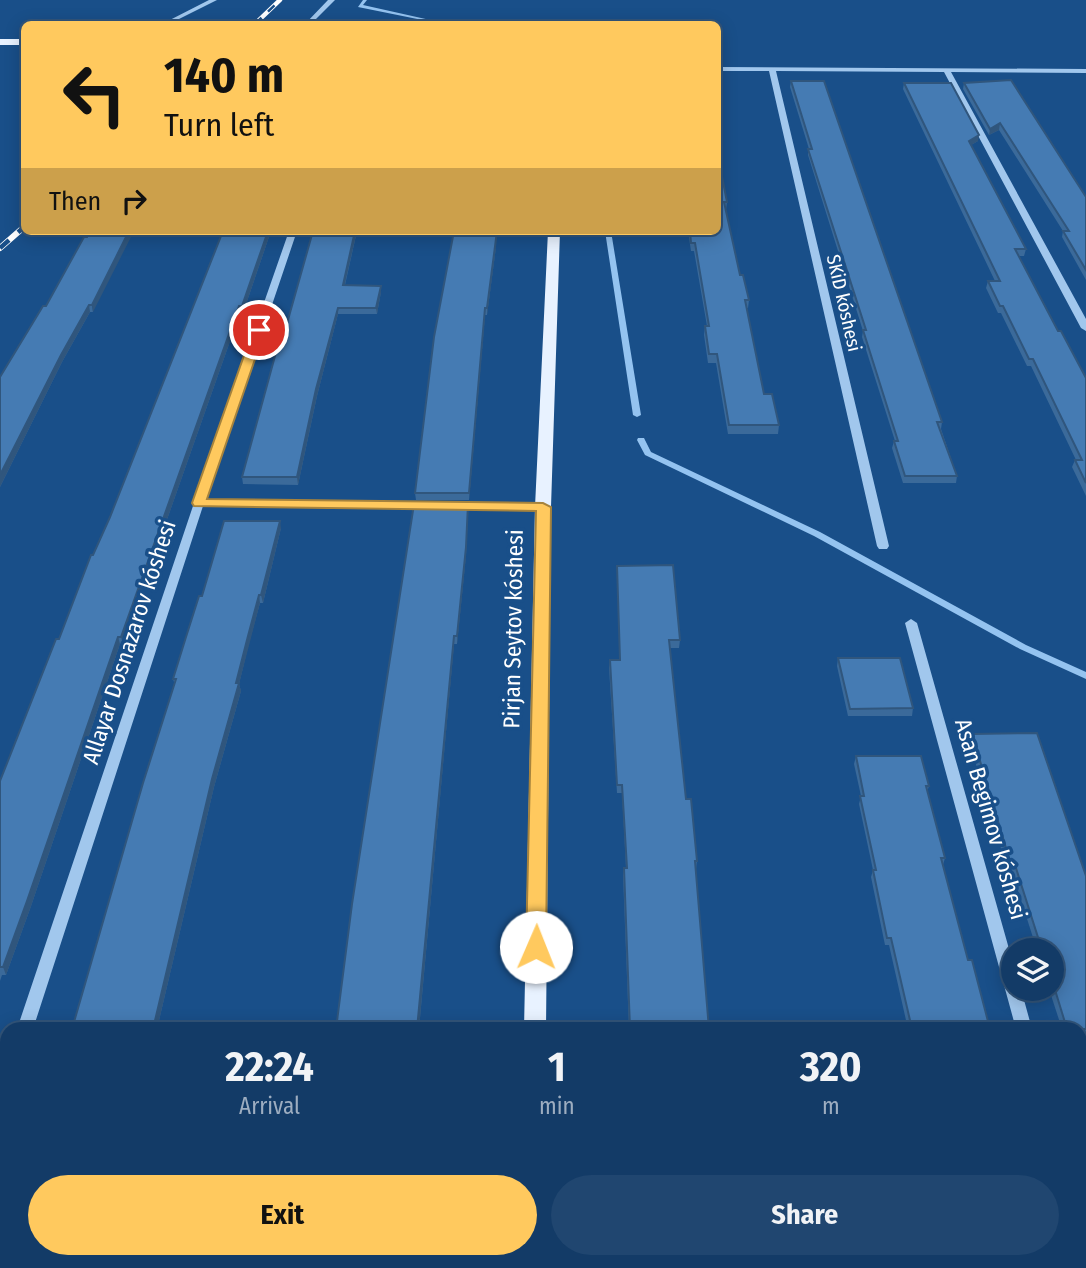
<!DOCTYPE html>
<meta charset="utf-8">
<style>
body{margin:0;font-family:"Fira Sans Condensed",sans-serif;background:#204670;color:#f1f3f6;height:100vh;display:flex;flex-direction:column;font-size:26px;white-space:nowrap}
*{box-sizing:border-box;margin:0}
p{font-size:23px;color:#9dadc0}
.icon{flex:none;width:38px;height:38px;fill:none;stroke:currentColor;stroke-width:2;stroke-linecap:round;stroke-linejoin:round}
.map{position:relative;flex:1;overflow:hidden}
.panel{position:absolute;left:0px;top:1022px;width:1087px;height:247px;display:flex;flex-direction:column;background:#133b67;border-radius:21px 21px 0 0;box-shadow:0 4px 18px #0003,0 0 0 2px #32557b}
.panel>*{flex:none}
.guide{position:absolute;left:21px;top:21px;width:700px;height:214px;border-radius:10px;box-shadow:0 4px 18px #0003,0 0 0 2px #32557b;background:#ffc95e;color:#111;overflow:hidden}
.controls{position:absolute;left:1001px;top:938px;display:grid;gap:14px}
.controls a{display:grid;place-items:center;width:63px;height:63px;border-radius:50%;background:#133b67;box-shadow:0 4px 18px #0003,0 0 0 2px #32557b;font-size:35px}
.pin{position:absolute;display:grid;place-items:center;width:60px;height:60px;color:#fff;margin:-30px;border:4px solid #fff;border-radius:50%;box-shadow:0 2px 7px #0007}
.me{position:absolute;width:77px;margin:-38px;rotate:1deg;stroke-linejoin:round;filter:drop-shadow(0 0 5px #0008)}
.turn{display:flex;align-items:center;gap:24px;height:147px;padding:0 28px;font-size:32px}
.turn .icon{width:91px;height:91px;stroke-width:2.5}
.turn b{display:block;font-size:49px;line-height:60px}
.then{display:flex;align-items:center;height:66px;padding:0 28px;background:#0003;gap:14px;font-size:26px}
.eta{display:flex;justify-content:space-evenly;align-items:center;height:119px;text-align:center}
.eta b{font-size:42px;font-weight:700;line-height:49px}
.action{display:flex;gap:14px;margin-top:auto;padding:14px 28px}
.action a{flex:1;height:80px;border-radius:42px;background:#ffc95e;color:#111;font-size:28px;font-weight:700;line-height:80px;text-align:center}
.action a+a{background:#204670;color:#f1f3f6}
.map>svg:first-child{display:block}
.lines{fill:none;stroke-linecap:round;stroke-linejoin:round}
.stream{fill:#94c3f0;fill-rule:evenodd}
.minor{fill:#a1c7ed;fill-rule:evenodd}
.major{fill:#e8f2ff;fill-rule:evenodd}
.rail-far1-casing{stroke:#fff;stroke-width:4.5}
.rail-casing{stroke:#fff;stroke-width:6}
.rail-far1{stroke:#194f89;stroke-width:2.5;stroke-dasharray:9;stroke-linecap:butt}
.rail{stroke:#194f89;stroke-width:4.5;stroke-dasharray:12;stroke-linecap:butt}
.wall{fill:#3b6a9a}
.shaded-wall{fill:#30567d}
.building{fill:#457bb3;stroke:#30567d;stroke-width:2}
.route{fill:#ffc95e;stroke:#a6833d;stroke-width:2}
.labels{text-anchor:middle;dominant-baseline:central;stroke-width:7;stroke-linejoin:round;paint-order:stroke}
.far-street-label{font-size:19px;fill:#fff;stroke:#194f89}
.street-label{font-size:23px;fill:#fff;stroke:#194f89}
</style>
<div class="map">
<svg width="1086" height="1268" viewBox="0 0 1086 1268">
<rect width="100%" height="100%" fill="#194f89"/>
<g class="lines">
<path class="stream" d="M 363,0 L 367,0 L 363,5 L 448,24 L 442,24 L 358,7 Z
M 605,231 L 611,231 L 641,415 L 637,417 L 633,415 Z
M 638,438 L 644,438 L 651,452 L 820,532 L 1026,645 L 1086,672 L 1086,679 L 1020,649 L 814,536 L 645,455 L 637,440 Z"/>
<path class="minor" d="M 209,0 L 217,0 L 169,24 L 162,24 Z
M 328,0 L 335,0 L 311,24 L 305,24 Z
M 718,67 L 1086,69 L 1086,73 L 951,72 L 1086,319 L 1086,331 L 1081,328 L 944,72 L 776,71 L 889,546 L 887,549 L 879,549 L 877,546 L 769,71 L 718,71 Z
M 289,231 L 297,231 L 206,500 L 430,503 L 436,506 L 430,509 L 203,506 L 33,1029 L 17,1029 L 194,503 Z
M 451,503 L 543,504 L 549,507 L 543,510 L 447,508 L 445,506 L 447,504 Z
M 911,619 L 917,623 L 1013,963 L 1013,989 L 1021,989 L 1032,1029 L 1016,1029 L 905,623 Z
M 7,1077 L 7,1108 L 0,1113 L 0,1081 Z
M 1080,1221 L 1086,1224 L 1086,1261 L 1080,1258 Z"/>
<path class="major" d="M 0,39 L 24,39 L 24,45 L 0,45 Z
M 548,231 L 560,231 L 551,507 L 546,1029 L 524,1029 L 535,507 Z
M 518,1262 L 544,1262 L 543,1268 L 517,1268 Z"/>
<g class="rail-far1-casing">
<path id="rail-far1" d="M 255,24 L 280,0"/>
</g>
<g class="rail-casing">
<path id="rail" d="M 0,248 L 24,227"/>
</g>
<use href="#rail-far1" class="rail-far1"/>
<use href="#rail" class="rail"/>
</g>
<path class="wall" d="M 791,81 L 942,422 L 941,429 L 957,476 L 956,483 L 903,483 L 892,448 L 894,441 L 895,441 L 862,337 L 863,331 L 808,155 L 808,149 L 809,149 L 790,87 Z
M 904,83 L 978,141 L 971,145 L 1026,249 L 1024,256 L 1018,256 L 1058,331 L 1086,378 L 1086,496 L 1072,467 L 1075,460 L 1076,460 L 1031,366 L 1027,366 L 1001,313 L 998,313 L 986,288 L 988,281 L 995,281 L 903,89 Z
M 964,83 L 1086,197 L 1086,280 L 1062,237 L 1063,231 L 999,130 L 989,135 L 963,89 Z
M 718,156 L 727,202 L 726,210 L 740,275 L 749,300 L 748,308 L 747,308 L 764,394 L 779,425 L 778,434 L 728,434 L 716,363 L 708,363 L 704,335 L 705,326 L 707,326 L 694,251 L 691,251 L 688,231 L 718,231 Z
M 223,231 L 271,231 L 243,313 L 240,313 L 123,644 L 120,644 L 30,909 L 6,975 L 2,975 L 0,981 L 0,781 L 110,517 Z
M 313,231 L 357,231 L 345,285 L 381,292 L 377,314 L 338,314 L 317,396 L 298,485 L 243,484 L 242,477 L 284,334 Z
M 84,237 L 93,312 L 90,312 L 62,362 L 0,487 L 0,377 L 46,306 Z
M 496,247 L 487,315 L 485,315 L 469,500 L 416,500 L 415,493 Z
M 468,512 L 466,555 L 457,644 L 454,644 L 419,1029 L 336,1029 Z
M 281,528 L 263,603 L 260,603 L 249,643 L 239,684 L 241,691 L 214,787 L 157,1029 L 72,1029 L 175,685 L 173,679 L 202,596 Z
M 617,566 L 680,640 L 679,648 L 670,648 L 686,799 L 697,861 L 696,869 L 695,869 L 709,1029 L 629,1029 L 623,875 L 624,868 L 626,868 L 622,793 L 617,793 L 609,668 L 610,660 L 620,660 Z
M 838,658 L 913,708 L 912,716 L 848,716 L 837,666 Z
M 972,734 L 1086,876 L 1086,1037 L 1080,1037 L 1080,1029 L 1062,1029 L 1049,989 L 1052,989 L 1052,950 L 1037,950 L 1012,872 L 1008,872 L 969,741 Z
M 856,756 L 929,786 L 927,792 L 945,858 L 943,865 L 968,960 L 990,1029 L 908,1029 L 889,945 L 885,945 L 871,877 L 873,870 L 859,804 L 861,796 L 854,764 Z
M 1082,1073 L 1086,1073 L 1086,1104 L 1080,1083 L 1080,1078 Z
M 938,1262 L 1032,1262 L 1033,1268 L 940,1268 Z"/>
<path class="shaded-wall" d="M 1000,123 L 999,130 L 989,135 L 990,129 Z
M 979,135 L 978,141 L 968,147 L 969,141 Z
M 129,231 L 134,231 L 93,312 L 92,305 Z
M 268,231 L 271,231 L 243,313 L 242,306 Z
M 355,231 L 357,231 L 343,292 L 343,285 Z
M 497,231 L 496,247 L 487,315 L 487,308 Z
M 381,286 L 381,292 L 377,314 L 376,308 Z
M 89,305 L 90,312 L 62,362 L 0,487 L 0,475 L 61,355 Z
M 239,306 L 240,313 L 123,644 L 121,637 Z
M 338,308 L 338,314 L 317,396 L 298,485 L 297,477 L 316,389 Z
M 485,308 L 485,315 L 469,500 L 469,493 Z
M 468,504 L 466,555 L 457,644 L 457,636 Z
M 280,521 L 281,528 L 263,603 L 261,595 Z
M 259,595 L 260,603 L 239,684 L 241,691 L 214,787 L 157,1029 L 153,1029 L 212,779 L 248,636 Z
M 454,636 L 454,644 L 419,1029 L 417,1029 Z
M 118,637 L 120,644 L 30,909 L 6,975 L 3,967 Z
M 88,1262 L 93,1262 L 91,1268 L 86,1268 Z"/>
<path class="building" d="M 1011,80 L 1086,197 L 1086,270 L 1063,231 L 1069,231 L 1000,123 L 990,129 L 964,83 Z
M 791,81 L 824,81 L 942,422 L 937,422 L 957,476 L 905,476 L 894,441 L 898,441 L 863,330 L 866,330 L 808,149 L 812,149 Z
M 904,83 L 951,83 L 979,135 L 969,141 L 1026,249 L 1015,249 L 1058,331 L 1061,331 L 1086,378 L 1086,483 L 1075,460 L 1082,460 L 1033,359 L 1029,359 L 1003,306 L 1000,306 L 988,281 L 1000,281 Z
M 718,156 L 727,202 L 724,202 L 740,275 L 743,275 L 749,300 L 745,300 L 764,394 L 772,394 L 779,425 L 729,425 L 717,354 L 709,354 L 705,326 L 709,326 L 695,243 L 691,243 L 690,231 L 718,231 Z
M 90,231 L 129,231 L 92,305 L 89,305 L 61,355 L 0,475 L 0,377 L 43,306 L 46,306 L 84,237 L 87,237 Z
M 223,231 L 268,231 L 242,306 L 239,306 L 121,637 L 118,637 L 27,901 L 3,967 L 0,967 L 0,781 L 56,639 L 59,639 L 91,555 L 93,555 L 110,517 Z
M 313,231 L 355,231 L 343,285 L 381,286 L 376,308 L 338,308 L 316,389 L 297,477 L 242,477 L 281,334 L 284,334 Z
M 454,231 L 497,231 L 487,308 L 485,308 L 469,493 L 415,493 L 434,337 Z
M 414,504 L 468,504 L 466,547 L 457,636 L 454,636 L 417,1029 L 336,1029 L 352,904 Z
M 224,521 L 280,521 L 261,595 L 259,595 L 248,636 L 236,683 L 239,683 L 212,779 L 153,1029 L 72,1029 L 143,783 L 176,679 L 173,679 L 186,637 L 199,596 L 202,596 Z
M 673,565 L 680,640 L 669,640 L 686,799 L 691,799 L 697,861 L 695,861 L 709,1029 L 630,1029 L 624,868 L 627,868 L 622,785 L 617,785 L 610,660 L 620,660 L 617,566 Z
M 838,658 L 900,658 L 913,708 L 850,709 Z
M 1037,733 L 1086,876 L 1086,1029 L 1067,1029 L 1052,980 L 1052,950 L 1042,950 L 1015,865 L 1011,865 L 972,734 Z
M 856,756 L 921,756 L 929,786 L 926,786 L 945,858 L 941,858 L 968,960 L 972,960 L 990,1029 L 912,1029 L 891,938 L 887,938 L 873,870 L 876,870 L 860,796 L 864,796 Z
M 1082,1073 L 1086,1073 L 1086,1085 Z
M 7,1230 L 7,1262 L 88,1262 L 86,1268 L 0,1268 L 0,1252 Z
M 291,1262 L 383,1262 L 382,1268 L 290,1268 Z
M 636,1262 L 725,1262 L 726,1268 L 636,1268 Z
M 943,1262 L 1032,1262 L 1033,1268 L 944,1268 Z"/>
<path class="route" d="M 259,326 L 265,330 L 207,499 L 543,503 L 551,507 L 546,947 L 543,952 L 536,955 L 529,952 L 526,947 L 536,511 L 194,506 L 192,503 L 253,330 Z"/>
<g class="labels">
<g class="far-street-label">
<text transform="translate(844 303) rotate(77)">SKiD kóshesi</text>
</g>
<g class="street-label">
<text transform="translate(513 629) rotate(-89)">Pirjan Seytov kóshesi</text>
<text transform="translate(129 642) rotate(-72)">Allayar Dosnazarov kóshesi</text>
<text transform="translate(991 819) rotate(74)">Asan Begimov kóshesi</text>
</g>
</g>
</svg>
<div class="controls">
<a><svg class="icon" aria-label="layers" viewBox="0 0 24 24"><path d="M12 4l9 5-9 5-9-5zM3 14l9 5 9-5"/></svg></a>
</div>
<div class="pin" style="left:259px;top:330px;background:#d93025"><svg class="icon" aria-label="arrive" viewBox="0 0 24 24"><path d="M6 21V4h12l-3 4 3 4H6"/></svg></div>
<svg class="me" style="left:536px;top:947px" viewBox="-20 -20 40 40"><circle r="19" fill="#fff"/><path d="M0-13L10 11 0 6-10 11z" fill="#ffc95e"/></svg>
<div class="guide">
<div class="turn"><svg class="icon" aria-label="left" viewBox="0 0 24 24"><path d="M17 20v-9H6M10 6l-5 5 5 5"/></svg><div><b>140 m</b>Turn left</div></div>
<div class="then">Then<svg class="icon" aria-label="right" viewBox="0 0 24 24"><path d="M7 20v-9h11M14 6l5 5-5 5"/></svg></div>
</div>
<section class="panel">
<div class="eta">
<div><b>22:24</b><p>Arrival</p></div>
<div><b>1</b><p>min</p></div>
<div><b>320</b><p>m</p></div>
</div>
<div class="action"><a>Exit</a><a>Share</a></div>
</section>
</div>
